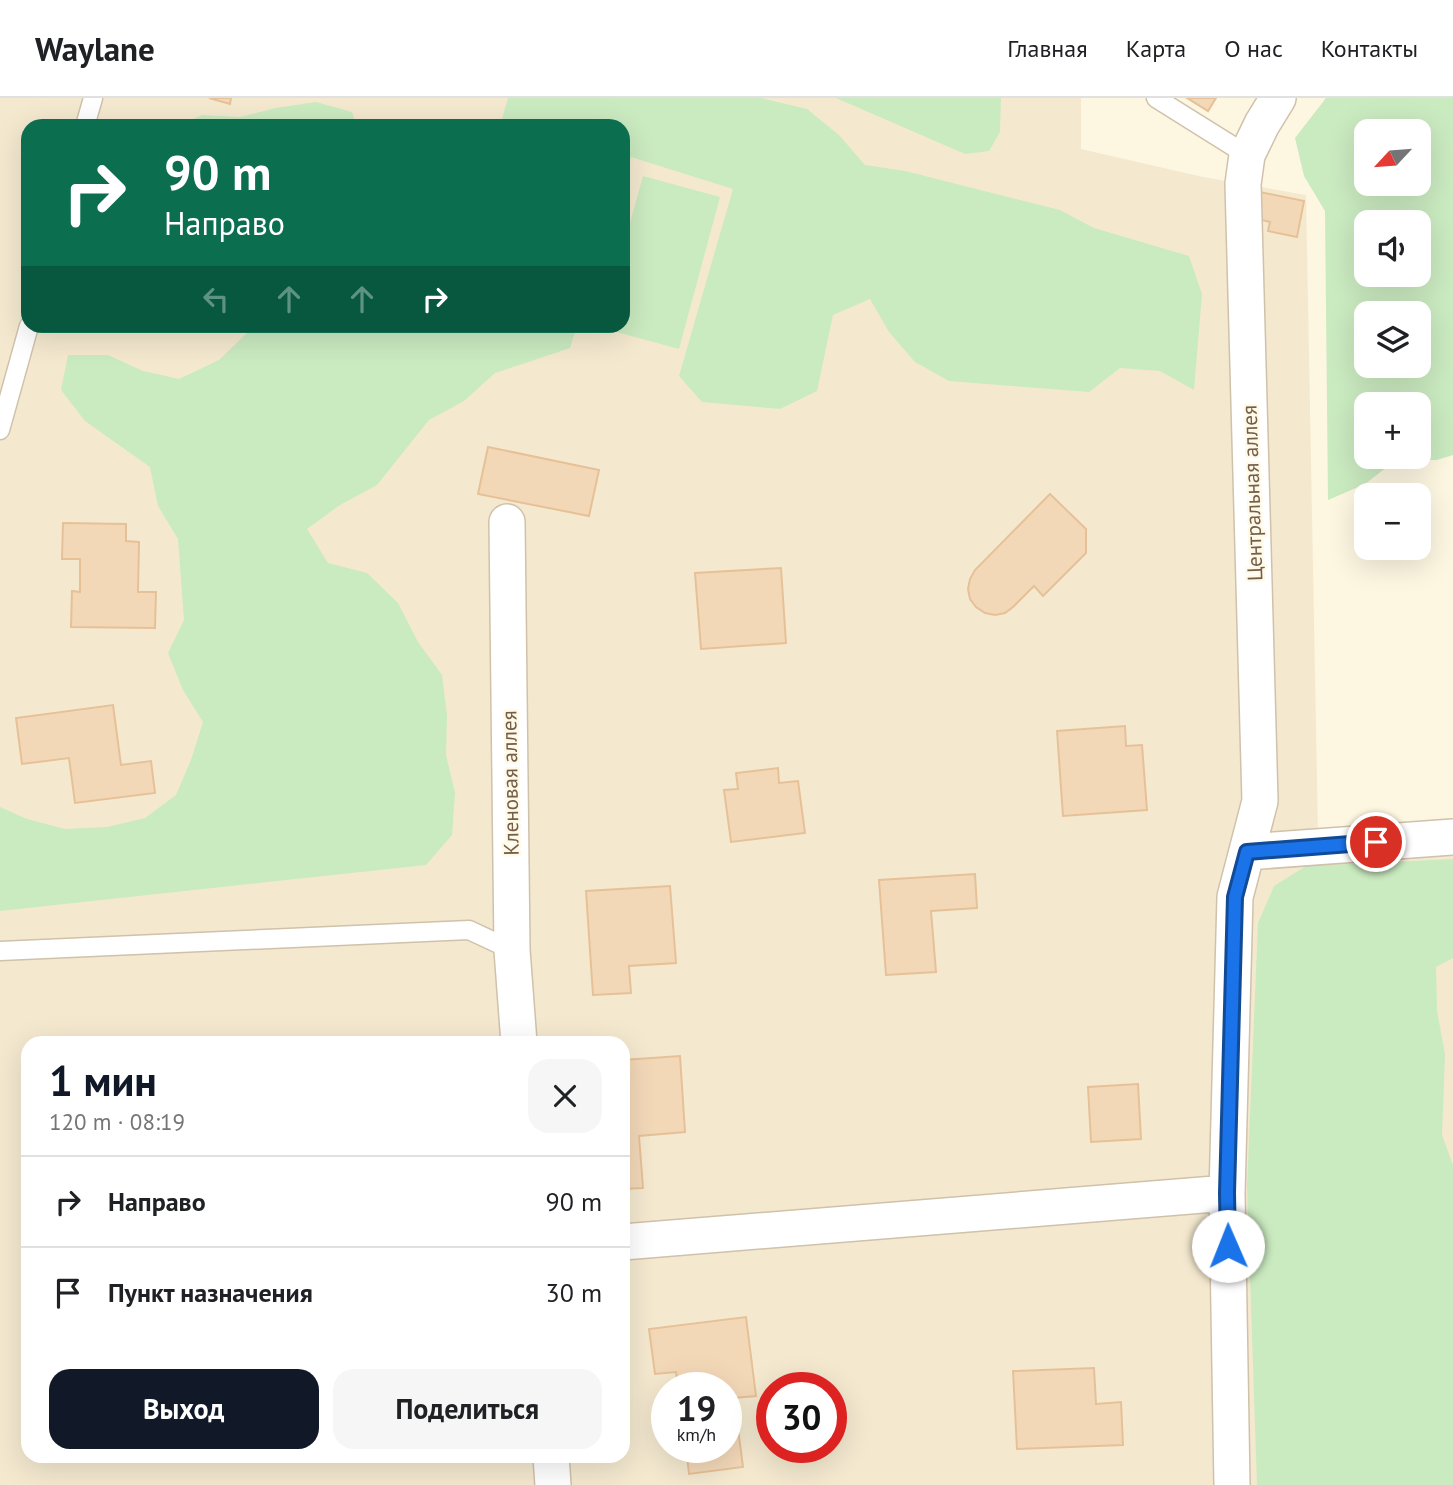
<!DOCTYPE html>
<html lang="ru">
<meta charset="utf-8">
<style>
body{margin:0;font-family:"PT Sans",sans-serif;background:#f6f6f6;color:#202124;height:100vh;display:flex;flex-direction:column;font-size:26px;white-space:nowrap}
*{box-sizing:border-box;margin:0}
p{font-size:23px;color:#757577}
.icon{flex:none;width:38px;height:38px;fill:none;stroke:currentColor;stroke-width:2;stroke-linecap:round;stroke-linejoin:round}
.map{position:relative;flex:1;overflow:hidden}
.panel{position:absolute;left:21px;top:938px;width:609px;height:427px;display:flex;flex-direction:column;background:#fff;border-radius:21px;box-shadow:0 7px 28px #0002}
.panel>*{flex:none}
.top-card{position:absolute;left:21px;top:21px;width:609px;height:214px;border-radius:21px;box-shadow:0 7px 28px #0002;background:#0b6e4f;color:#fff;overflow:hidden}
.needle{width:46px;rotate:244deg}
.controls{position:absolute;left:1354px;top:21px;display:grid;gap:14px}
.controls a{display:grid;place-items:center;width:77px;height:77px;border-radius:14px;background:#fff;box-shadow:0 7px 28px #0002;font-size:35px}
.speed{position:absolute;left:651px;top:1274px;display:flex;gap:14px;font-size:35px;font-weight:700;text-align:center}
.speed>*{display:grid;place-content:center;width:91px;height:91px;border-radius:50%;background:#fff;box-shadow:0 7px 28px #0002;line-height:1}
.speed small{font-size:18px;font-weight:400}
.speed .limit{border:10px solid #d22;background:#fff;color:#111}
.pin{position:absolute;display:grid;place-items:center;width:60px;height:60px;color:#fff;margin:-30px;border:4px solid #fff;border-radius:50%;box-shadow:0 2px 7px #0007}
.me{position:absolute;width:77px;margin:-38px;rotate:359deg;stroke-linejoin:round;filter:drop-shadow(0 0 5px #0008)}
.turn{display:flex;align-items:center;gap:24px;height:147px;padding:0 28px;font-size:32px}
.turn .icon{width:91px;height:91px;stroke-width:2.5}
.turn b{display:block;font-size:49px;line-height:60px}
.lanes{display:flex;align-items:center;height:66px;padding:0 28px;background:#0003;justify-content:center;gap:35px;direction:ltr}
.lanes .off{opacity:.35}
.round{display:grid;place-items:center;flex:none;width:74px;height:74px;border-radius:21px;background:#f6f6f6}
.overview{display:flex;align-items:center;justify-content:space-between;height:119px;padding:0 28px}
h1{font-size:42px;font-weight:700;line-height:52px;color:#111827}
.action{display:flex;gap:14px;margin-top:auto;padding:14px 28px}
.action a{flex:1;height:80px;border-radius:21px;background:#111827;color:#fff;font-size:28px;font-weight:700;line-height:80px;text-align:center}
.action a+a{background:#f6f6f6;color:#202124}
ul{padding:0;list-style:none}
li{display:flex;align-items:center;gap:21px;height:91px;padding:0 28px;border-top:2px solid #e0e0e0}
li div{flex:1}
li b{display:block;font-size:26px}
li em{font-style:normal}
header{display:flex;align-items:center;gap:42px;box-sizing:border-box;height:98px;padding:0 35px;background:#fff;border-bottom:2px solid #e0e0e0}
header strong{font-size:33px}
nav{display:flex;gap:38px;margin-inline-start:auto;font-size:24px}
.map>svg:first-child{display:block}
.residential{fill:#f4e9cf;fill-rule:evenodd}
.green{fill:#caeac0;fill-rule:evenodd}
.building{fill:#f3d8b8;stroke:#e6c198;stroke-width:2}
.lines{fill:none;stroke-linecap:round;stroke-linejoin:round}
.lane-casing{stroke:#d0c1ab;stroke-width:21}
.street-casing{stroke:#d0c1ab;stroke-width:38}
.lane{stroke:#fff;stroke-width:18}
.street{stroke:#fff;stroke-width:35}
.route-casing{stroke:#114b97;stroke-width:18}
.route{stroke:#1a73e8;stroke-width:12}
.labels{text-anchor:middle;dominant-baseline:central;stroke-width:5;stroke-linejoin:round;paint-order:stroke}
.street-label{font-size:21px;fill:#745e48;stroke:#fff9e8}
</style>
<header>
<strong>Waylane</strong>
<nav><a>Главная</a><a>Карта</a><a>О нас</a><a>Контакты</a></nav>
</header>
<div class="map">
<svg width="1453" height="1387" viewBox="0 0 1453 1387">
<rect width="100%" height="100%" fill="#fdf6e1"/>
<path class="residential" d="M 0,0 L 1081,0 L 1081,51 L 1203,79 L 1306,97 L 1318,736 L 1453,727 L 1453,1387 L 0,1387 ZM 28,28 L 623,28 L 623,228 L 28,228 ZM 28,945 L 623,945 L 623,1358 L 28,1358 ZM 667,1290 L 726,1290 L 726,1349 L 667,1349 ZM 772,1290 L 831,1290 L 831,1349 L 772,1349 Z"/>
<path class="green" d="M 508,0 L 761,0 L 807,11 L 839,37 L 865,67 L 905,73 L 1060,112 L 1094,130 L 1189,158 L 1202,196 L 1194,292 L 1160,273 L 1120,270 L 1089,294 L 949,283 L 915,264 L 889,234 L 870,201 L 833,217 L 817,293 L 780,311 L 702,304 L 679,278 L 733,91 L 631,59 L 623,82 L 623,28 L 500,28 Z
M 836,0 L 1001,0 L 1000,34 L 989,53 L 965,56 Z
M 1326,0 L 1453,0 L 1453,357 L 1437,362 L 1396,362 L 1365,386 L 1328,402 L 1325,113 L 1304,78 L 1295,40 ZM 1419,33 L 1419,86 L 1367,86 L 1367,33 ZM 1367,124 L 1419,124 L 1419,177 L 1367,177 ZM 1367,215 L 1419,215 L 1419,268 L 1367,268 ZM 1419,306 L 1419,359 L 1367,359 L 1367,306 Z
M 316,4 L 352,14 L 357,28 L 179,28 L 202,17 L 240,19 L 276,10 Z
M 643,78 L 720,99 L 679,251 L 602,230 L 602,228 L 623,228 L 623,150 Z
M 249,228 L 577,228 L 570,250 L 495,275 L 464,303 L 429,322 L 377,387 L 340,407 L 307,431 L 328,465 L 367,475 L 398,505 L 418,544 L 442,577 L 447,617 L 446,657 L 455,695 L 452,737 L 426,767 L 0,813 L 0,709 L 27,721 L 65,731 L 107,729 L 145,720 L 176,697 L 191,662 L 203,624 L 183,592 L 168,555 L 184,522 L 178,441 L 158,408 L 150,369 L 85,323 L 61,292 L 68,257 L 108,257 L 143,273 L 179,281 L 219,262 L 248,234 Z
M 1453,761 L 1453,860 L 1436,869 L 1437,913 L 1445,956 L 1442,1037 L 1453,1067 L 1453,1387 L 1257,1387 L 1247,1089 L 1258,825 L 1274,788 L 1306,768 Z"/>
<path class="building" d="M 209,0 L 231,0 L 230,6 Z
M 1187,0 L 1216,0 L 1208,13 Z
M 1255,93 L 1304,103 L 1297,139 L 1268,133 L 1270,124 L 1250,119 Z
M 115,228 L 209,228 L 209,230 Z
M 488,349 L 599,372 L 589,418 L 478,396 Z
M 1050,396 L 1086,431 L 1086,455 L 1043,498 L 1034,488 L 1013,509 L 1005,515 L 995,517 L 985,515 L 976,509 L 970,501 L 968,491 L 970,481 L 975,472 Z
M 63,425 L 126,426 L 126,443 L 139,444 L 138,494 L 156,494 L 155,530 L 71,529 L 72,493 L 80,494 L 80,461 L 62,461 Z
M 781,470 L 786,545 L 701,551 L 695,475 Z
M 113,607 L 121,667 L 151,663 L 155,695 L 75,705 L 69,660 L 22,666 L 16,620 Z
M 1125,628 L 1126,648 L 1142,647 L 1147,712 L 1063,718 L 1057,633 Z
M 778,670 L 779,685 L 798,683 L 805,735 L 731,744 L 724,692 L 738,691 L 736,675 Z
M 975,776 L 977,810 L 931,813 L 936,874 L 886,877 L 879,782 Z
M 670,788 L 676,865 L 629,868 L 631,895 L 593,897 L 586,793 Z
M 680,958 L 685,1034 L 639,1038 L 643,1090 L 623,1091 L 623,962 Z
M 1138,986 L 1141,1041 L 1091,1044 L 1088,989 Z
M 746,1219 L 756,1298 L 734,1300 L 743,1369 L 689,1376 L 686,1349 L 726,1349 L 726,1290 L 678,1290 L 676,1274 L 655,1276 L 649,1231 Z
M 1094,1270 L 1096,1306 L 1121,1304 L 1123,1347 L 1017,1351 L 1013,1273 Z"/>
<g class="lines">
<g class="lane-casing">
<path id="lane" d="M 1156,0 L 1247,57
M 85,28 L 93,0
M 0,332 L 29,228
M 0,853 L 469,832 L 512,852"/>
</g>
<g class="street-casing">
<path id="street" d="M 507,424 L 512,852 L 519,945
M 1247,754 L 1453,739
M 623,1144 L 1227,1095
M 551,1358 L 553,1387
M 1232,1387 L 1227,1095 L 1235,799 L 1260,703 L 1243,86 L 1247,57 L 1262,26 L 1278,0"/>
</g>
<use href="#lane" class="lane"/>
<use href="#street" class="street"/>
</g>
<g class="lines">
<g class="route-casing">
<path id="route" d="M 1228,1148 L 1227,1095 L 1235,799 L 1247,754 L 1376,744"/>
</g>
<use href="#route" class="route"/>
</g>
<g class="labels">
<g class="street-label">
<text transform="translate(1252 395) rotate(-92)">Центральная аллея</text>
<text transform="translate(510 685) rotate(-91)">Кленовая аллея</text>
</g>
</g>
</svg>
<div class="controls">
<a><svg class="needle" viewBox="-14 -14 28 28"><path d="M0-13l5 13h-10z" fill="#e53935"/><path d="M0 13l5-13h-10z" fill="#757577"/></svg></a>
<a><svg class="icon" aria-label="sound" viewBox="0 0 24 24"><path d="M4 9h4l5-4v14l-5-4H4zM17 9q2 3 0 6"/></svg></a>
<a><svg class="icon" aria-label="layers" viewBox="0 0 24 24"><path d="M12 4l9 5-9 5-9-5zM3 14l9 5 9-5"/></svg></a>
<a>+</a>
<a>−</a>
</div>
<div class="speed"><div>19<small>km/h</small></div><div class="limit">30</div></div>
<div class="pin" style="left:1376px;top:744px;background:#d93025"><svg class="icon" aria-label="arrive" viewBox="0 0 24 24"><path d="M6 21V4h12l-3 4 3 4H6"/></svg></div>
<svg class="me" style="left:1228px;top:1148px" viewBox="-20 -20 40 40"><circle r="19" fill="#fff"/><path d="M0-13L10 11 0 6-10 11z" fill="#1a73e8"/></svg>
<div class="top-card">
<div class="turn"><svg class="icon" aria-label="right" viewBox="0 0 24 24"><path d="M7 20v-9h11M14 6l5 5-5 5"/></svg><div><b>90 m</b>Направо</div></div>
<div class="lanes"><svg class="icon off" aria-label="left" viewBox="0 0 24 24"><path d="M17 20v-9H6M10 6l-5 5 5 5"/></svg><svg class="icon off" aria-label="ahead" viewBox="0 0 24 24"><path d="M12 20V5M6 11l6-6 6 6"/></svg><svg class="icon off" aria-label="ahead" viewBox="0 0 24 24"><path d="M12 20V5M6 11l6-6 6 6"/></svg><svg class="icon" aria-label="right" viewBox="0 0 24 24"><path d="M7 20v-9h11M14 6l5 5-5 5"/></svg></div>
</div>
<section class="panel">
<div class="overview"><div><h1>1 мин</h1><p>120 m · 08:19</p></div><a class="round"><svg class="icon" aria-label="close" viewBox="0 0 24 24"><path d="M6 6l12 12M18 6L6 18"/></svg></a></div>
<ul>
<li><svg class="icon" aria-label="right" viewBox="0 0 24 24"><path d="M7 20v-9h11M14 6l5 5-5 5"/></svg><div><b>Направо</b></div><em>90 m</em></li>
<li><svg class="icon" aria-label="arrive" viewBox="0 0 24 24"><path d="M6 21V4h12l-3 4 3 4H6"/></svg><div><b>Пункт назначения</b></div><em>30 m</em></li>
</ul>
<div class="action"><a>Выход</a><a>Поделиться</a></div>
</section>
</div>
